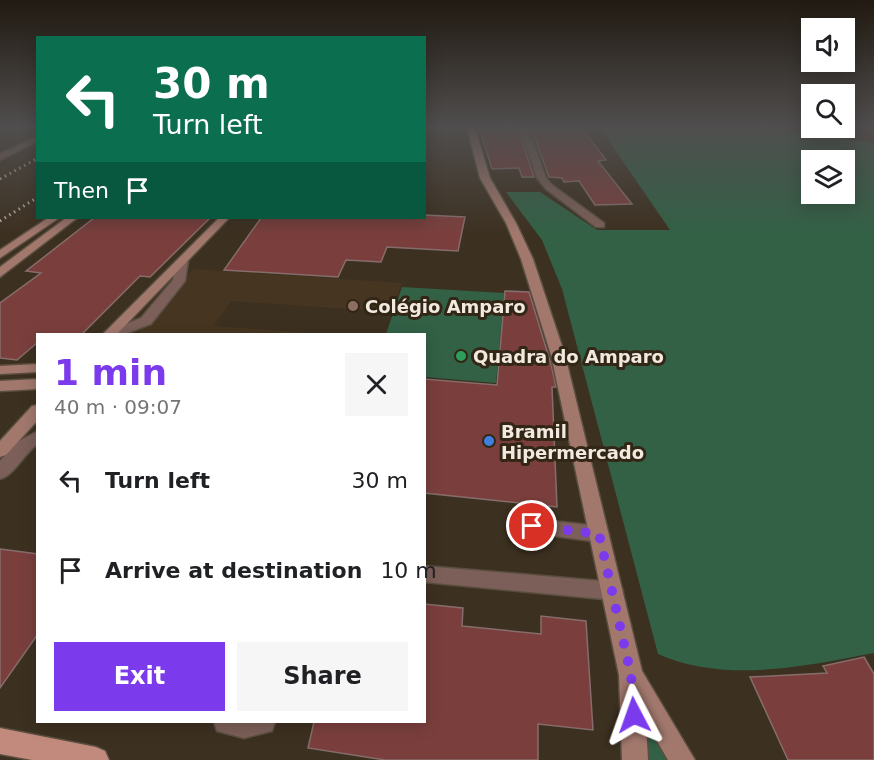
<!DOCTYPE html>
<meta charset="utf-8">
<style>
body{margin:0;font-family:"DejaVu Sans",sans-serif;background:#f6f6f6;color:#202124;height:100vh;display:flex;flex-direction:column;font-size:22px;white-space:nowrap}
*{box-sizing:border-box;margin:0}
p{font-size:20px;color:#757577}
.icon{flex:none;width:33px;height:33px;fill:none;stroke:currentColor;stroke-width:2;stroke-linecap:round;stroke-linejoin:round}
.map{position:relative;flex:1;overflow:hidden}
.details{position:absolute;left:36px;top:333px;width:390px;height:390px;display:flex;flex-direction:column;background:#fff;border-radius:0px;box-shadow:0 3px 15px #0003}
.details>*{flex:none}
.top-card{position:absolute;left:36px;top:36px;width:390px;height:183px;border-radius:0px;box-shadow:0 3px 15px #0003;background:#0b6e4f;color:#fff;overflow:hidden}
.buttons{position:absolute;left:801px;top:18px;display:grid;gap:12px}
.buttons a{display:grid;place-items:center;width:54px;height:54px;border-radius:0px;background:#fff;box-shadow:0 3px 15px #0003;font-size:30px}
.pin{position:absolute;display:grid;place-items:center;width:51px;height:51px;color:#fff;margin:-26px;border:3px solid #fff;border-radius:50%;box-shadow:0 2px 6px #0007}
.me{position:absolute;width:66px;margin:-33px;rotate:356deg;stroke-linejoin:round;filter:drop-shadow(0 0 4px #0008)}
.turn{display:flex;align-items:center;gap:21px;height:126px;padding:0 18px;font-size:27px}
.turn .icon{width:78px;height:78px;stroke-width:2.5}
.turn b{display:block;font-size:42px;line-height:51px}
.then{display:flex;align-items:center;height:57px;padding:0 18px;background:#0003;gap:12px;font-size:22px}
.round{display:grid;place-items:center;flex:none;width:63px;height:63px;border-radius:0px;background:#f6f6f6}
.headline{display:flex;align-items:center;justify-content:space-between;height:102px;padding:0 18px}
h1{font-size:36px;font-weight:600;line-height:45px;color:#7c3aed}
.cta{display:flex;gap:12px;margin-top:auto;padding:12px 18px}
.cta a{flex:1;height:69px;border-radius:0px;background:#7c3aed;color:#fff;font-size:24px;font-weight:600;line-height:69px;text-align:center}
.cta a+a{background:#f6f6f6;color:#202124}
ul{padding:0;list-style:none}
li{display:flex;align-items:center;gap:18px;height:90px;padding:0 18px}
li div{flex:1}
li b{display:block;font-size:22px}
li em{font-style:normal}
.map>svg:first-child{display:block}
.built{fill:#463520}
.green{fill:#326146;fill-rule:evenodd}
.building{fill:#7a3f3d;stroke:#866d6b;stroke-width:1.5}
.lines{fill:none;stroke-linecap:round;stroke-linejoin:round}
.lane-casing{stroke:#594e3f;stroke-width:3}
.street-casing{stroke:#594e3f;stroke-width:3}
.secondary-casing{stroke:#594e3f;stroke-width:3}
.primary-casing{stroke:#594e3f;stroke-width:3}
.lane{fill:#7b5f58;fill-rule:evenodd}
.street{fill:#7b5f58;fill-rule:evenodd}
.secondary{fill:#a2786d;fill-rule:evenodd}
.primary{fill:#c18a7c;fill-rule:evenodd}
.rail{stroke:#b8aea2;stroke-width:3;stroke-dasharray:1.5 4;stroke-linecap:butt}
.route{stroke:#7c3aed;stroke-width:10;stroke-dasharray:0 18}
.education-dot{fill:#8d6e63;stroke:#322616;stroke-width:2}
.leisure-dot{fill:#2e9e5b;stroke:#322616;stroke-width:2}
.shop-dot{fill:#3f7fe0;stroke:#322616;stroke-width:2}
.labels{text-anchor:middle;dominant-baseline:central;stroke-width:6;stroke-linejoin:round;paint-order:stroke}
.poi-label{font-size:18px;font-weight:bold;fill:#f2e9df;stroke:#322616;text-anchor:start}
</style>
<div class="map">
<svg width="874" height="760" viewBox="0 0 874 760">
<rect width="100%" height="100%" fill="#3c3020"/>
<path class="built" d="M 193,269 L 402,283 L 392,312 L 231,301 L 214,326 L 329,334 L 137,334 Z"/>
<path class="green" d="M 600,128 L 774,128 L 874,143 L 874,653 C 804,666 726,684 658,654 L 562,289 L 542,240 L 506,192 L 540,192 L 597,230 L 670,230 ZM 812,160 L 844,160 L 844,194 L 812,194 Z
M 402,287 L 504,293 L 496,383 L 425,377 L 424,334 L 386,334 Z
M 638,693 L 675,760 L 644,760 Z"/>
<path class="building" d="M 479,128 L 518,128 L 534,177 L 522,177 L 519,168 L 492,169 Z
M 531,128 L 582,128 L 606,160 L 598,161 L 632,204 L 595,205 L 579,181 L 564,182 L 562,178 L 549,177 Z
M 424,215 L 465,217 L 458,251 L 387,247 L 381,262 L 346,260 L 338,277 L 224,270 L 261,218 L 424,218 Z
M 94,218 L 210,218 L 150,277 L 140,276 L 82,334 L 38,334 L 38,342 L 17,360 L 0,358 L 0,303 L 41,273 L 26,271 Z
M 505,291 L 529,292 L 551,364 L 556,387 L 552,387 L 557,507 L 424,493 L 424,379 L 497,385 Z
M 0,549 L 38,554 L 38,634 L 0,688 Z
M 424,604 L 463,608 L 462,626 L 541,634 L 541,616 L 586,621 L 593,730 L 538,724 L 538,760 L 385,760 L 308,748 L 314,722 L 424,722 Z
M 864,657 L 874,674 L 874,760 L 788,760 L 750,677 L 827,673 L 823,666 Z"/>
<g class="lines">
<g class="lane-casing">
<path id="lane" d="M 182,258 L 188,261 L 185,281 L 151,324 L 125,334 L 107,334 L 109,331 L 141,318 L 173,280 L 176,261 Z
M 38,431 L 38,444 C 24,453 15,475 0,479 L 0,461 L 17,442 Z
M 532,519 L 599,526 L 606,529 L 609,534 L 606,539 L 599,542 L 532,533 L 525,531 L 522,526 L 525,521 Z
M 424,566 L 613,582 L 620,585 L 623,591 L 620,597 L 613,600 L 424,582 Z
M 214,722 L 275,722 L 272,731 L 244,738 L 217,731 Z"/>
</g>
<g class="street-casing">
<path id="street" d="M 520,128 L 528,128 L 546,178 L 552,185 L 604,223 L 604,227 L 596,227 L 546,189 L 537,178 Z
M 38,136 L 38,141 L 0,160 L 0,154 Z"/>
</g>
<g class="secondary-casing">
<path id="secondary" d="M 467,128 L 475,128 L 490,178 L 516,223 L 533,259 L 565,355 L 642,671 L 695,760 L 668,760 L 646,722 L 648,760 L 622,760 L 619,675 L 551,355 L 521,259 L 506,223 L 480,178 Z
M 48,218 L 59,218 L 0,258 L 0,250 Z
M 66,218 L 77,218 L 0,277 L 0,267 Z
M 219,218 L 229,218 L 117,334 L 103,334 Z
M 38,364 L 38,372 L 0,374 L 0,366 Z
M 38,379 L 38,389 L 0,391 L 0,381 Z
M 38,405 L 38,420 L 6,455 L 0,457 L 0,441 L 32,406 Z"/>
</g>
<g class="primary-casing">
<path id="primary" d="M 0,728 L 96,747 L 105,751 L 109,760 L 32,760 L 0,754 Z"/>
</g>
<use href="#lane" class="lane"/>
<use href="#street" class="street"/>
<use href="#secondary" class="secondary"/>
<use href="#primary" class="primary"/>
<path class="rail" d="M 0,179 L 38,158
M 0,221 L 38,197"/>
</g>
<linearGradient id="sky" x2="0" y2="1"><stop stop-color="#211a12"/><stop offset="0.54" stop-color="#504e4e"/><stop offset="1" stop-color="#504e4e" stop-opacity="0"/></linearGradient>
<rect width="874" height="235" fill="url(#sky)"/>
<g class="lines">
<path class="route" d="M 532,526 L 599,534 L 631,675 L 634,715"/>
</g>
<circle class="education-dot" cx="353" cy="306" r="6"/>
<circle class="leisure-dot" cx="461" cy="356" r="6"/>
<circle class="shop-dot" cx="489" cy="441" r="6"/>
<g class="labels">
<g class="poi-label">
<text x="365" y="306">Colégio Amparo</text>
<text x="473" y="356">Quadra do Amparo</text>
<text x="501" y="431">Bramil<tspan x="501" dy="21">Hipermercado</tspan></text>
</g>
</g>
</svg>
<div class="buttons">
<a><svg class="icon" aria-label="sound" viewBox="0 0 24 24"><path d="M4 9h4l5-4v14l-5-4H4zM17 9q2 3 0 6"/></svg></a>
<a><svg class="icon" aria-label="search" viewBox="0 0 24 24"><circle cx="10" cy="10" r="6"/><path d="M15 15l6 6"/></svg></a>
<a><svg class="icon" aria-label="layers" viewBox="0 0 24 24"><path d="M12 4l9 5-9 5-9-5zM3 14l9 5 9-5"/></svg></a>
</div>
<div class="pin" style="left:532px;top:526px;background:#d93025"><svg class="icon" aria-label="arrive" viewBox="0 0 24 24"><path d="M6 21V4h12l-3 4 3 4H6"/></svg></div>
<svg class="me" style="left:634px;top:715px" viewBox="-20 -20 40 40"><path d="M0-17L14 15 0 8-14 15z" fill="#7c3aed" stroke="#fff" stroke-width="4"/></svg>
<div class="top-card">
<div class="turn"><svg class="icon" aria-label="left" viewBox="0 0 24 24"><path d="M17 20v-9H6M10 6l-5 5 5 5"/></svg><div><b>30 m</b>Turn left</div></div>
<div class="then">Then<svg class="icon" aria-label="arrive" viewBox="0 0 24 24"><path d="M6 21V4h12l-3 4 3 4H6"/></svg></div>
</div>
<section class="details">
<div class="headline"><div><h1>1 min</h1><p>40 m · 09:07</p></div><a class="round"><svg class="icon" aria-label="close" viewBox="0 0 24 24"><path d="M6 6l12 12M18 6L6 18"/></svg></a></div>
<ul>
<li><svg class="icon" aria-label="left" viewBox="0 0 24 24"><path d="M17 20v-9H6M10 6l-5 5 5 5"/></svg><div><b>Turn left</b></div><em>30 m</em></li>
<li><svg class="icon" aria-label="arrive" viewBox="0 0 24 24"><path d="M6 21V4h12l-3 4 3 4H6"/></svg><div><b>Arrive at destination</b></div><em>10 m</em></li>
</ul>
<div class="cta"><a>Exit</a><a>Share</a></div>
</section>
</div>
